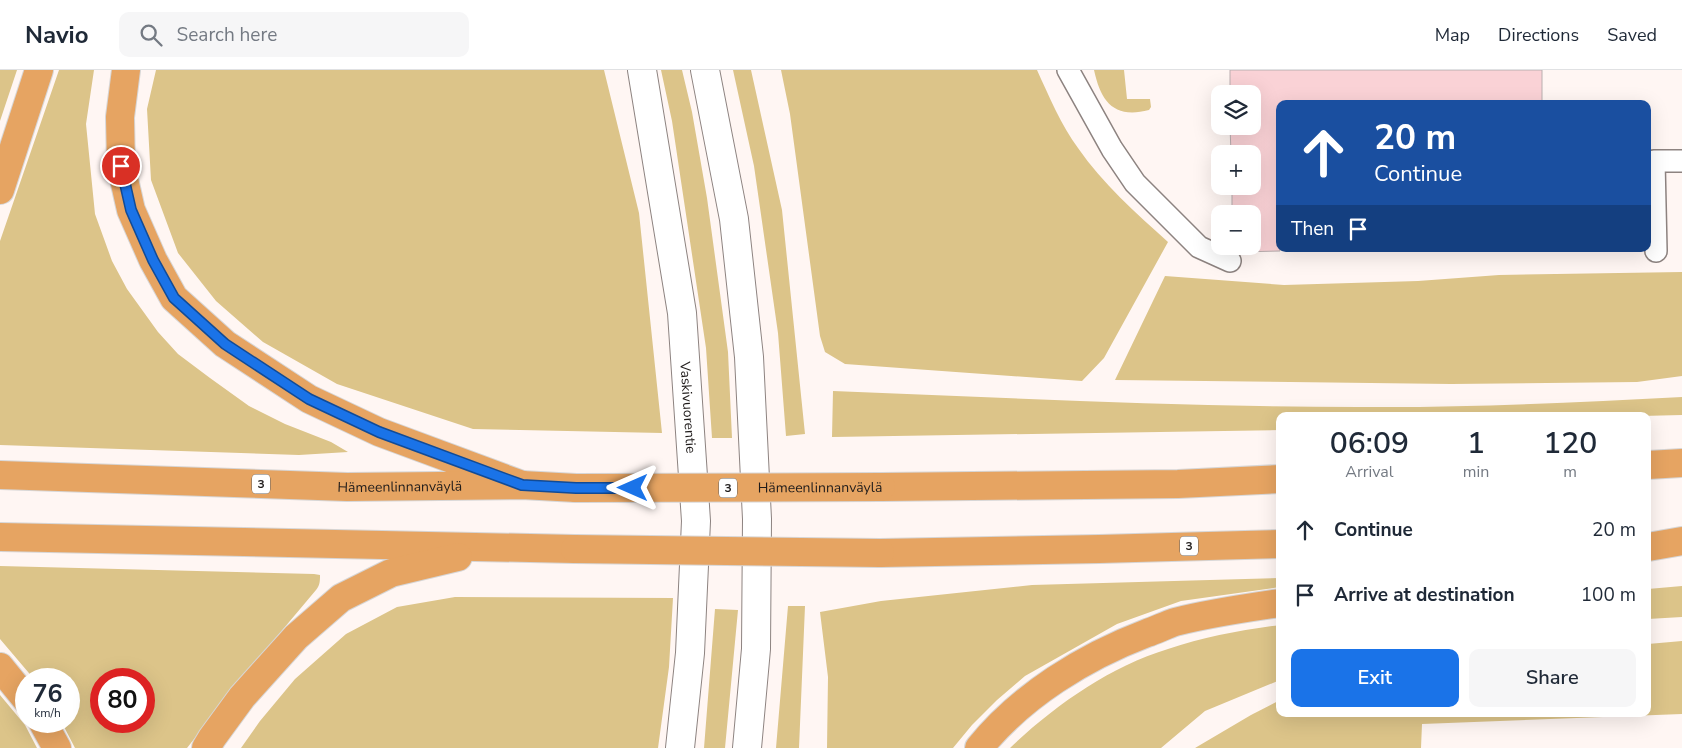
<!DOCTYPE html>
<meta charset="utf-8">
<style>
body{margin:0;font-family:"Nunito Sans",sans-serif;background:#f6f6f7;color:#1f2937;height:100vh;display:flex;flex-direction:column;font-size:19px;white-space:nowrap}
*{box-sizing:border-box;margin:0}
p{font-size:16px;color:#747a83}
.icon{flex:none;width:28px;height:28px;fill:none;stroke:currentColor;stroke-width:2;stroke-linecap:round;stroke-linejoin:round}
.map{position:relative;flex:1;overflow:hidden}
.details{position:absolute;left:1276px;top:342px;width:375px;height:305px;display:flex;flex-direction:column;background:#fff;border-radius:10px;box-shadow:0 5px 20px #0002}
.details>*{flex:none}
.guide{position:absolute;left:1276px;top:30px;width:375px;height:152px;border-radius:10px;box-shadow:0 5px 20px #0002;background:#1a4fa0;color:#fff;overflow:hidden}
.controls{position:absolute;left:1211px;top:15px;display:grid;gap:10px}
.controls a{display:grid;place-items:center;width:50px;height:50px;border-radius:10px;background:#fff;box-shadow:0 5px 20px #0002;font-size:25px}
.speed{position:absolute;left:15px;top:598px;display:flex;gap:10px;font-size:25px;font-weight:700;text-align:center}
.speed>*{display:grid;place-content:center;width:65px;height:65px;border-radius:50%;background:#fff;box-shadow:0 5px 20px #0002;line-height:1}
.speed small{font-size:12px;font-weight:400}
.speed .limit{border:8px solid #d22;background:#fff;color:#111}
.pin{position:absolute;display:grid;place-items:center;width:42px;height:42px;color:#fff;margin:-21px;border:2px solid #fff;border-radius:50%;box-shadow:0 1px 5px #0007}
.me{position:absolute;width:55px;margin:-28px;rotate:270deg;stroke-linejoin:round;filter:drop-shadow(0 0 4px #0008)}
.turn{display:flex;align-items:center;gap:18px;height:105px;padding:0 15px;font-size:22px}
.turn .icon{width:65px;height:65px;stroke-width:2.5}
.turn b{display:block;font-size:35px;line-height:42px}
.then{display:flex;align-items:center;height:48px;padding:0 15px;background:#0003;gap:10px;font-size:19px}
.eta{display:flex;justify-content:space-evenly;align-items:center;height:85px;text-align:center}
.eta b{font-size:30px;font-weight:600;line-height:35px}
.action{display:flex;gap:10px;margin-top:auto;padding:10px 15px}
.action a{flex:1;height:58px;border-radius:10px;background:#1a73e8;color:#fff;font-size:20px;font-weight:600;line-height:58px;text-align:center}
.action a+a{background:#f6f6f7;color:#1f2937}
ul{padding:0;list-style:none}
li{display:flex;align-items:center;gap:15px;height:65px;padding:0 15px}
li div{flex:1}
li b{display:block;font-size:19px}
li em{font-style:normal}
header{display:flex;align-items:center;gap:30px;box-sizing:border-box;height:70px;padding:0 25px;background:#fff;border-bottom:1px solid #e0e1e3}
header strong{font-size:24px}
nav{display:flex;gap:28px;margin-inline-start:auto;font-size:18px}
.search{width:350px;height:45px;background:#f6f6f7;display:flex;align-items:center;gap:12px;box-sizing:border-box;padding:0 18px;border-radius:10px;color:#747a83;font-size:19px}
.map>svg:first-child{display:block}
.green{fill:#dcc489;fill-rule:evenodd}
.building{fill:#fad2d6;stroke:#baafb0}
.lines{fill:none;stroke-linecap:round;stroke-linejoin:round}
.service-casing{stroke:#8d8380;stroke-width:24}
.secondary-casing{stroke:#8d8380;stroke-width:30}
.trunk-casing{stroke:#d7d6d6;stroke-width:30}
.service{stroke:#fff;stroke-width:21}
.secondary{stroke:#fff;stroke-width:28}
.trunk{stroke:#e6a462;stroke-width:28}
.trunk-bridge-casing{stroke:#d7d6d6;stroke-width:30;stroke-linecap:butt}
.trunk-bridge{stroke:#e6a462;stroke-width:28}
.route-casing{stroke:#114b97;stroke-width:12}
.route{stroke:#1a73e8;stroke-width:9}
.labels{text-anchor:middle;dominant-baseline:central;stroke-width:5;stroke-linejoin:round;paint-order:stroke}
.shield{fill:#fff;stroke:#63605f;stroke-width:1}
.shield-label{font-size:12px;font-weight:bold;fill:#201c1b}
.street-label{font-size:14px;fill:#201c1b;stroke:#fff}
</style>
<header>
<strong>Navio</strong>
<div class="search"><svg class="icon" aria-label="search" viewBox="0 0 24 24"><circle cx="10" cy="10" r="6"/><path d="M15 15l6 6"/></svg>Search here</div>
<nav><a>Map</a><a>Directions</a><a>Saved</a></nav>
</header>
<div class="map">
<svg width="1682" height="678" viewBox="0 0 1682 678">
<rect width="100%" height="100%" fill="#fff6f3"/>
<path class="green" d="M 0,0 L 17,0 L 0,51 Z
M 59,0 L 94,0 L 86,54 L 95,144 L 112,191 L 127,219 L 158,262 L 178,284 L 210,308 L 249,336 L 285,354 L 331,372 L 348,382 L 299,385 L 0,375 L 0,171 Z
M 156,0 L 604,0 L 639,143 L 662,363 L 473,359 L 337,314 L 263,272 L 216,231 L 178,183 L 151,110 L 147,39 Z
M 661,0 L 682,0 L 692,42 L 707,128 L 728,282 L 732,368 L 712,368 L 706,278 L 672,51 Z
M 733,0 L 751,0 L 782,140 L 805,364 L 786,366 L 778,263 L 754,96 Z
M 781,0 L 1037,0 C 1048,24 1062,57 1078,78 C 1102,113 1137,144 1168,172 L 1104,288 L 1082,311 L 845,294 L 825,282 L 820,266 L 790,44 Z
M 1094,0 L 1124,0 L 1127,29 L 1150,29 L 1151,37 L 1149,40 C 1114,49 1101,32 1094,0 Z
M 1682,202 L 1682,306 L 1637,312 L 1451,314 L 1115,310 L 1165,206 L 1284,215 L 1418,211 L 1499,205 Z
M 833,321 C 1016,328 1200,338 1384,337 C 1483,337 1583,332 1682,327 L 1682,345 L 1641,346 L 1280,346 L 1280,360 L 832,367 Z
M 0,496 L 314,504 L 320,505 C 320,511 320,515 316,520 L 242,608 L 187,678 L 75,678 L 61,651 L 69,651 L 69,609 L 34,609 L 0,569 ZM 101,609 L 144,609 L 144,651 L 101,651 Z
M 1280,508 L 1280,517 L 1181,531 L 1117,554 L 1025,606 L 997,630 L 972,655 L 953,678 L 827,678 L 828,607 L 820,542 L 881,531 L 1032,515 Z
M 1682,516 L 1682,547 L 1648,549 L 1648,519 Z
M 455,527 L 673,528 L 669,597 L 658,678 L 241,678 L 260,651 L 295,609 L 346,564 L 397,537 Z
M 788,536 L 805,536 L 799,678 L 776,678 Z
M 715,539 L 738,540 L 725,678 L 704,678 Z
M 1280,555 L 1280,610 L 1205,641 L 1161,678 L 1010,678 C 1054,636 1109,597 1168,579 C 1204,567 1242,560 1280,555 Z
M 1682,571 L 1682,644 L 1422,654 L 1421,678 L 1195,678 L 1251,645 L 1280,630 L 1280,644 L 1648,644 L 1648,574 Z
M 0,625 L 25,655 L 37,678 L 0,678 Z"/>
<path class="building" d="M 1230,0 L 1542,0 L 1542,34 L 1280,34 L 1280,181 L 1238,182 L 1233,179 L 1233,176 L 1252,176 L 1252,144 L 1232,144 L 1232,116 L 1252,116 L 1252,84 L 1231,84 L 1230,56 L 1252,56 L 1252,24 L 1230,24 Z"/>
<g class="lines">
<g class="service-casing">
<path id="service" d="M 1068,0 L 1112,79 L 1135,113 L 1199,177 L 1230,191
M 1656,181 L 1654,91 L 1682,91"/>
</g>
<g class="secondary-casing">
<g id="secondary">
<path id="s1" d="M 642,0 L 682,243 L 696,451 L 690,583 L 680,678"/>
<path d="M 705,0 L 734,149 L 749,287 L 757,449 L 756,579 L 747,678"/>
</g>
</g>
<g class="trunk-casing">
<g id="trunk">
<path d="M 126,0 L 120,47 L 121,96 L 131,140 L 153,190 L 174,228 L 225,274 L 309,329 L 379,362 L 522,415"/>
<path d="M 0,120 L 39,0"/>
<path d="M 1648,395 L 1682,393"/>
<path id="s2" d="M 0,405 L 347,417 L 522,415 L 576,418"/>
<path d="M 881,417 L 1178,414 L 1280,409"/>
<path d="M 0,467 L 575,479"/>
<path d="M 1648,477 L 1682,471"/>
<path d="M 880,483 L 1099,479 L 1280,474"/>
<path d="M 0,597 L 26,629"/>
<path d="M 42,651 L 57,678"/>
<path d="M 206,678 L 212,668 L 242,627 L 296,567 L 341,528 L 391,503 L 458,487"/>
<path d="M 979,678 C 1022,625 1084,587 1147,563 C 1156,560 1166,555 1175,552 C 1210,543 1245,538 1280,533"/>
</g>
</g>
<use href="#service" class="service"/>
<use href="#secondary" class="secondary"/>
<use href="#trunk" class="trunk"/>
<g class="trunk-bridge-casing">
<g id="trunk-bridge">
<path id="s3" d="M 576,418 L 881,417"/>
<path d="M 575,479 L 880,483"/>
</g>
</g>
<use href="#trunk-bridge" class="trunk-bridge"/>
</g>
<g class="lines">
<g class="route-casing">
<path id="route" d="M 121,96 L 131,140 L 153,190 L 174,228 L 225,274 L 309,329 L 379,362 L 522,415 L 576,418 L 633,418"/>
</g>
<use href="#route" class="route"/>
</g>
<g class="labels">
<g class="shield">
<rect x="252" y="404.5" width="18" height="19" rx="4"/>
<rect x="719" y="408.5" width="18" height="19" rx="4"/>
<rect x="1180" y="466.5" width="18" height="19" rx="4"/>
</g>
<g class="shield-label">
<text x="261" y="414">3</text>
<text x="728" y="418">3</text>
<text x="1189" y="476">3</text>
</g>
<g class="street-label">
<text stroke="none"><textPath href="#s1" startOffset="341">Vaskivuorentie</textPath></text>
<text stroke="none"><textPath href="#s2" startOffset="400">Hämeenlinnanväylä</textPath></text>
<text stroke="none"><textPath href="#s3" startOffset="244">Hämeenlinnanväylä</textPath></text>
</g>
</g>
</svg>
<div class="controls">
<a><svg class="icon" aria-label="layers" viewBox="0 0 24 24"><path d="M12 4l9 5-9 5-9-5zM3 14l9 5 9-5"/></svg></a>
<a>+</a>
<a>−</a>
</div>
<div class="speed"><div>76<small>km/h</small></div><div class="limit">80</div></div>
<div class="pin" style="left:121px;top:96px;background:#d93025"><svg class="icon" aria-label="arrive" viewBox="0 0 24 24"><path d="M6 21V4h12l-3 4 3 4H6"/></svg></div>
<svg class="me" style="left:633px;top:418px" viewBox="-20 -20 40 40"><path d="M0-17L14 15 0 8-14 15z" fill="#1a73e8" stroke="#fff" stroke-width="4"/></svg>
<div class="guide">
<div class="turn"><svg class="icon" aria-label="ahead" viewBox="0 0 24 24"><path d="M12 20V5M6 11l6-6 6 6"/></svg><div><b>20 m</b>Continue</div></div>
<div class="then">Then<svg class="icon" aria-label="arrive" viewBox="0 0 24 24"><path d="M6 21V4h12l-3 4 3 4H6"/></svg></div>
</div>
<section class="details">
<div class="eta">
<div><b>06:09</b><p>Arrival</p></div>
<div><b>1</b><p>min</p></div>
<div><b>120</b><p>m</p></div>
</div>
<ul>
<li><svg class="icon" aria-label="ahead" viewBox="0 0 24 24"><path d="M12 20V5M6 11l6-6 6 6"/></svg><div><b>Continue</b></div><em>20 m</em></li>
<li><svg class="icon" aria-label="arrive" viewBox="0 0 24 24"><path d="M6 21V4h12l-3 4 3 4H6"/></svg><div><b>Arrive at destination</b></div><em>100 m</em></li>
</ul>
<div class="action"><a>Exit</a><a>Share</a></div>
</section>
</div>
